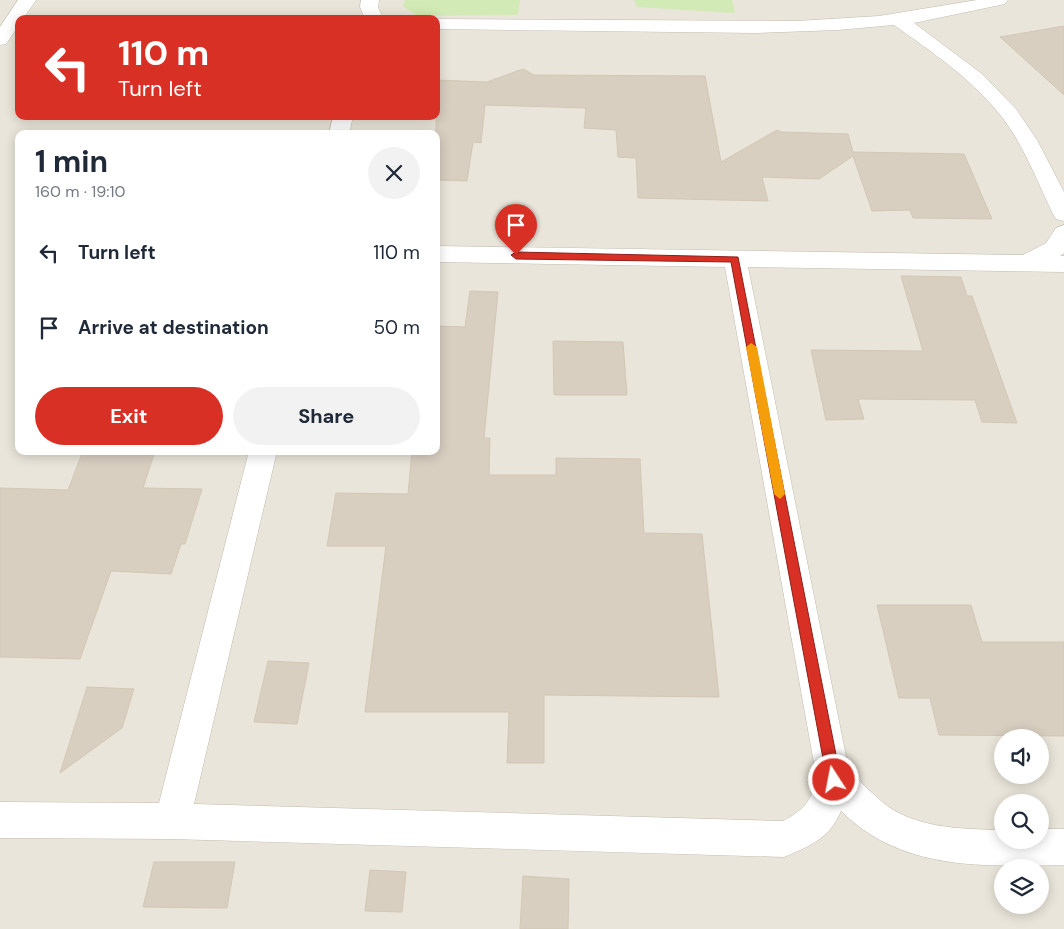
<!DOCTYPE html>
<meta charset="utf-8">
<style>
body{margin:0;font-family:"DM Sans",sans-serif;background:#f2f2f3;color:#1f2937;height:100vh;display:flex;flex-direction:column;font-size:19px;white-space:nowrap}
*{box-sizing:border-box;margin:0}
p{font-size:16px;color:#747a83}
.icon{flex:none;width:28px;height:28px;fill:none;stroke:currentColor;stroke-width:2;stroke-linecap:round;stroke-linejoin:round}
.map{position:relative;flex:1;overflow:hidden}
.side{position:absolute;left:15px;top:130px;width:425px;height:325px;display:flex;flex-direction:column;background:#fff;border-radius:10px;box-shadow:0 2px 12px #0003}
.side>*{flex:none}
.banner{position:absolute;left:15px;top:15px;width:425px;height:105px;border-radius:10px;box-shadow:0 2px 12px #0003;background:#d93025;color:#fff;overflow:hidden}
.tools{position:absolute;left:994px;top:729px;display:grid;gap:10px}
.tools a{display:grid;place-items:center;width:55px;height:55px;border-radius:50%;background:#fff;box-shadow:0 2px 12px #0003;font-size:25px}
.pin{position:absolute;display:grid;place-items:center;width:42px;height:42px;color:#fff;margin:-51px -21px;border-radius:50% 50% 50% 0;rotate:-45deg;box-shadow:0 0 5px #0007}
.pin .icon{rotate:45deg}
.me{position:absolute;width:55px;margin:-28px;rotate:349deg;stroke-linejoin:round;filter:drop-shadow(0 0 4px #0008)}
.turn{display:flex;align-items:center;gap:18px;height:105px;padding:0 20px;font-size:22px}
.turn .icon{width:65px;height:65px;stroke-width:2.5}
.turn b{display:block;font-size:35px;line-height:42px}
.round{display:grid;place-items:center;flex:none;width:52px;height:52px;border-radius:26px;background:#f2f2f3}
.summary{display:flex;align-items:center;justify-content:space-between;height:85px;padding:0 20px}
h1{font-size:30px;font-weight:700;line-height:38px}
.action{display:flex;gap:10px;margin-top:auto;padding:10px 20px}
.action a{flex:1;height:58px;border-radius:30px;background:#d93025;color:#fff;font-size:20px;font-weight:700;line-height:58px;text-align:center}
.action a+a{background:#f2f2f3;color:#1f2937}
ul{padding:0;list-style:none}
li{display:flex;align-items:center;gap:15px;height:75px;padding:0 20px}
li div{flex:1}
li b{display:block;font-size:19px}
li em{font-style:normal}
.map>svg:first-child{display:block}
.residential{fill:#eae5da;fill-rule:evenodd}
.green{fill:#d2eab5}
.building{fill:#d8cfc1;stroke:#d3c7b4}
.lines{fill:none;stroke-linecap:round;stroke-linejoin:round}
.minor-casing{stroke:#c2bbae;stroke-width:1}
.minor{fill:#fff;fill-rule:evenodd}
.route{fill:#d93025;stroke:#8d1f18}
.slow{fill:#f59e0b}
</style>
<div class="map">
<svg width="1064" height="929" viewBox="0 0 1064 929">
<rect width="100%" height="100%" fill="#f6f3ec"/>
<path class="residential" d="M 0,0 L 1064,0 L 1064,929 L 0,929 ZM 19,19 L 436,19 L 436,116 L 19,116 ZM 19,134 L 436,134 L 436,451 L 19,451 ZM 1002,738 L 1040,738 L 1040,775 L 1002,775 ZM 1002,802 L 1040,802 L 1040,840 L 1002,840 ZM 1002,868 L 1040,868 L 1040,905 L 1002,905 Z"/>
<path class="green" d="M 405,0 L 520,0 L 518,15 L 418,16 L 403,6 Z
M 635,0 L 732,0 L 735,13 L 636,7 Z"/>
<path class="building" d="M 1064,26 L 1064,95 L 1000,37 Z
M 523,69 L 534,75 L 705,76 L 721,162 L 777,130 L 781,132 L 848,134 L 853,152 L 964,154 L 992,219 L 913,218 L 910,210 L 872,211 L 853,156 L 819,179 L 762,177 L 768,201 L 638,198 L 636,158 L 618,157 L 616,130 L 584,128 L 586,108 L 485,105 L 481,143 L 473,142 L 467,181 L 436,180 L 436,80 L 487,82 Z
M 901,276 L 961,277 L 967,296 L 972,296 L 1017,423 L 982,422 L 975,400 L 858,399 L 864,419 L 826,420 L 811,350 L 923,351 Z
M 470,291 L 498,292 L 484,438 L 490,438 L 489,475 L 556,475 L 556,458 L 640,459 L 644,533 L 702,534 L 719,697 L 544,695 L 544,763 L 507,763 L 509,712 L 365,712 L 386,546 L 327,546 L 336,493 L 408,494 L 412,451 L 436,451 L 436,326 L 465,327 Z
M 553,341 L 623,342 L 627,395 L 554,395 Z
M 83,451 L 155,451 L 143,488 L 202,489 L 185,544 L 181,544 L 171,574 L 111,571 L 80,659 L 0,657 L 0,488 L 68,490 Z
M 877,605 L 971,605 L 982,642 L 1064,642 L 1064,736 L 939,735 L 930,698 L 899,698 Z
M 268,661 L 309,663 L 297,724 L 254,722 Z
M 87,687 L 134,689 L 122,728 L 60,773 Z
M 154,862 L 235,862 L 227,908 L 143,907 Z
M 370,870 L 406,872 L 402,912 L 365,911 Z
M 523,876 L 569,879 L 568,929 L 520,929 Z"/>
<g class="lines">
<g class="minor-casing">
<path id="minor" d="M 18,0 L 36,0 L 23,19 L 19,19 L 19,25 L 6,44 L 0,45 L 0,27 Z
M 361,0 L 379,0 L 378,7 L 383,19 L 365,19 L 360,7 Z
M 977,0 L 1008,0 L 1005,4 L 914,23 L 982,74 L 1016,109 L 1037,140 L 1064,192 L 1064,221 L 1056,219 L 1053,214 C 1037,181 1024,145 1001,116 C 972,79 932,52 894,25 L 838,30 L 756,33 L 436,29 L 436,19 L 797,21 L 879,16 Z
M 333,116 L 353,116 L 349,134 L 329,134 Z
M 1064,225 L 1064,253 L 1060,256 L 1064,256 L 1064,272 L 748,267 L 849,771 C 866,786 882,806 903,815 C 933,829 970,829 1002,830 L 1002,840 L 1040,840 L 1040,829 L 1064,829 L 1064,865 C 984,866 903,872 841,811 C 830,838 810,846 784,857 L 172,839 L 0,838 L 0,802 L 159,803 L 249,451 L 277,451 L 194,804 L 783,821 C 803,811 811,801 817,780 L 725,267 L 436,262 L 436,246 L 1023,255 L 1046,243 L 1056,228 Z"/>
</g>
<use href="#minor" class="minor"/>
</g>
<path class="route" d="M 516,252 L 738,257 L 841,780 L 839,785 L 834,787 L 829,785 L 827,780 L 731,262 L 516,259 L 511,255 Z"/>
<path class="slow" d="M 751,343 L 757,347 L 785,494 L 780,499 L 774,494 L 746,347 Z"/>
</svg>
<div class="tools">
<a><svg class="icon" aria-label="sound" viewBox="0 0 24 24"><path d="M4 9h4l5-4v14l-5-4H4zM17 9q2 3 0 6"/></svg></a>
<a><svg class="icon" aria-label="search" viewBox="0 0 24 24"><circle cx="10" cy="10" r="6"/><path d="M15 15l6 6"/></svg></a>
<a><svg class="icon" aria-label="layers" viewBox="0 0 24 24"><path d="M12 4l9 5-9 5-9-5zM3 14l9 5 9-5"/></svg></a>
</div>
<div class="pin" style="left:516px;top:255px;background:#d93025"><svg class="icon" aria-label="arrive" viewBox="0 0 24 24"><path d="M6 21V4h12l-3 4 3 4H6"/></svg></div>
<svg class="me" style="left:834px;top:780px" viewBox="-20 -20 40 40"><circle r="17" fill="#d93025" stroke="#fff" stroke-width="3"/><path d="M0-11L8 9 0 5-8 9z" fill="#fff"/></svg>
<div class="banner">
<div class="turn"><svg class="icon" aria-label="left" viewBox="0 0 24 24"><path d="M17 20v-9H6M10 6l-5 5 5 5"/></svg><div><b>110 m</b>Turn left</div></div>
</div>
<section class="side">
<div class="summary"><div><h1>1 min</h1><p>160 m · 19:10</p></div><a class="round"><svg class="icon" aria-label="close" viewBox="0 0 24 24"><path d="M6 6l12 12M18 6L6 18"/></svg></a></div>
<ul>
<li><svg class="icon" aria-label="left" viewBox="0 0 24 24"><path d="M17 20v-9H6M10 6l-5 5 5 5"/></svg><div><b>Turn left</b></div><em>110 m</em></li>
<li><svg class="icon" aria-label="arrive" viewBox="0 0 24 24"><path d="M6 21V4h12l-3 4 3 4H6"/></svg><div><b>Arrive at destination</b></div><em>50 m</em></li>
</ul>
<div class="action"><a>Exit</a><a>Share</a></div>
</section>
</div>
